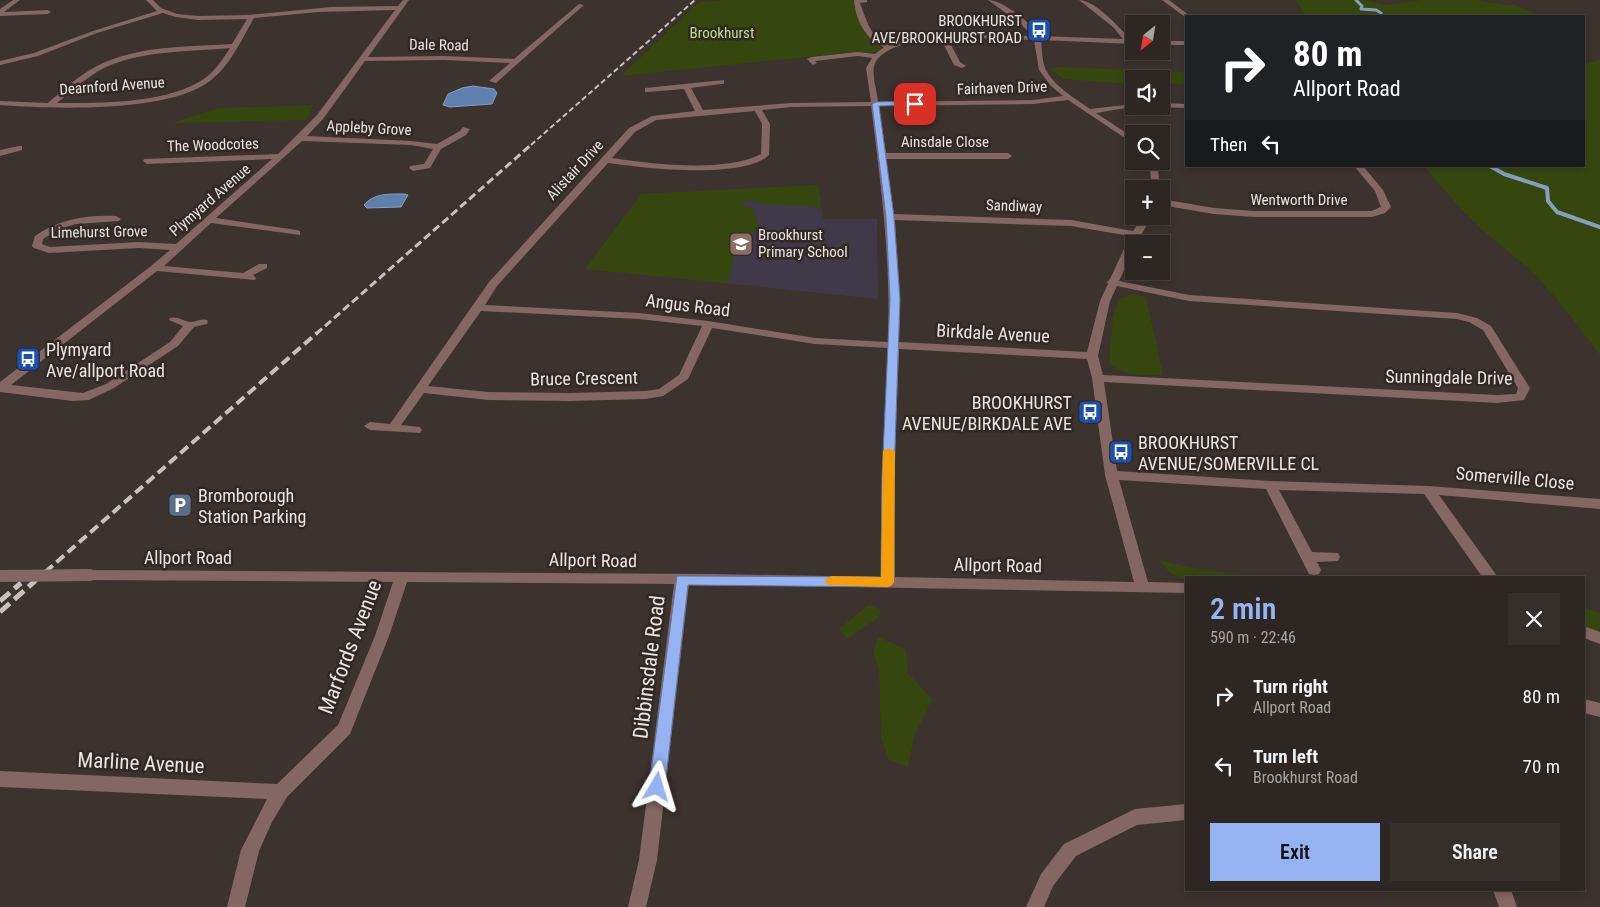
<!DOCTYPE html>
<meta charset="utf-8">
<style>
body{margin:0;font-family:"Roboto Condensed",sans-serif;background:#352e2a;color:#f1f3f6;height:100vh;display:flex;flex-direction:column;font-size:19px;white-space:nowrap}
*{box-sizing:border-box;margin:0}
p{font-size:16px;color:#a7a5a5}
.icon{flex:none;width:28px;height:28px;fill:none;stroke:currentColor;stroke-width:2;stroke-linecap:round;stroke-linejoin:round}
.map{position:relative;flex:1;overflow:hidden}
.sheet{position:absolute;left:1185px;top:576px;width:400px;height:315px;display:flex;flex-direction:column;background:#2d2622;border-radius:0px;box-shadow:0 2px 8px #0003,0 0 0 1px #484340}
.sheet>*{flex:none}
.banner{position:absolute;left:1185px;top:15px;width:400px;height:152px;border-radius:0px;box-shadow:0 2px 8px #0003,0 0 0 1px #484340;background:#202124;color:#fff;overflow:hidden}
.needle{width:32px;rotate:210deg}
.tools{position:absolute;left:1125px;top:15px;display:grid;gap:10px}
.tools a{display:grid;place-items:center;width:45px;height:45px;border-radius:0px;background:#2d2622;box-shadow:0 2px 8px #0003,0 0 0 1px #484340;font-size:25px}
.pin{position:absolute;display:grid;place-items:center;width:42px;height:42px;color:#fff;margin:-21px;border-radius:10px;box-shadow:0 2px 8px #0006}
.me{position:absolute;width:55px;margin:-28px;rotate:7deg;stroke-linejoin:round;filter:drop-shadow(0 0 4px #0008)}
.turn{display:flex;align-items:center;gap:18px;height:105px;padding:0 25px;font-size:22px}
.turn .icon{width:65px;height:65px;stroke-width:2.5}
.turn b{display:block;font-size:35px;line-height:42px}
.then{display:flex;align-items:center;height:48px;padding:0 25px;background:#0003;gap:10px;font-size:19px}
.round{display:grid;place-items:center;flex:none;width:52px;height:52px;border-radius:0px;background:#352e2a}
.summary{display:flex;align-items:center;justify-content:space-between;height:85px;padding:0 25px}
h1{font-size:30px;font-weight:600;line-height:38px;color:#95b2f1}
.button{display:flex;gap:10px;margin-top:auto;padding:10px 25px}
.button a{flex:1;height:58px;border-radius:0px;background:#95b2f1;color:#111;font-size:20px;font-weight:600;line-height:58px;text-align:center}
.button a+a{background:#352e2a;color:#f1f3f6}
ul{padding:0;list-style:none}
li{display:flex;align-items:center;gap:15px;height:70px;padding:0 25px}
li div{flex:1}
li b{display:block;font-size:19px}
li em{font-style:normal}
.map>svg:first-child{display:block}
.education{fill:#403949}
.green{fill:#35470f}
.water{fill:#5d80af;stroke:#889ebe}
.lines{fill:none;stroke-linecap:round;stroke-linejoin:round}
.stream-far1{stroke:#889ebe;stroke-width:3}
.stream{stroke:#889ebe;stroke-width:4}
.minor{fill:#846763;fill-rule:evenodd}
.rail-far3{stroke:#c9c1be;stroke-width:2;stroke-dasharray:5.5 3;stroke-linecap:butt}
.rail-far2{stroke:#c9c1be;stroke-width:3;stroke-dasharray:8 4;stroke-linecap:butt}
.rail-far1{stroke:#c9c1be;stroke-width:4;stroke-dasharray:10 5;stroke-linecap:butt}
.rail{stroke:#c9c1be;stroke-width:5;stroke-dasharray:13 6;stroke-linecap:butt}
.minor-bridge{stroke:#846763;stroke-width:12}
.route{fill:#95b2f1;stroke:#61749d}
.slow{fill:#f59e0b}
.labels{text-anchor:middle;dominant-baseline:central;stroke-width:5;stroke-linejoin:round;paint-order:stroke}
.far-poi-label{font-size:15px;fill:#ebe4e1;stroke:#322824;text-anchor:end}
.far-park-label{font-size:15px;fill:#bedd8a;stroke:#322824}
.far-street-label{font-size:15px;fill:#ebe4e1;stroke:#322824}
.street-label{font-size:18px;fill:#ebe4e1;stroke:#322824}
.poi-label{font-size:18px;fill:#ebe4e1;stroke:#322824;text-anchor:start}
.near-street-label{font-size:21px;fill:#ebe4e1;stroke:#322824}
</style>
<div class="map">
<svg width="1600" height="907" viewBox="0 0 1600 907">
<rect width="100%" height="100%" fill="#3c322e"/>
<path class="education" d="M 818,185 L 823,219 L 877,219 L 878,299 L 585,269 L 641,194 Z"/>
<path class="green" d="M 726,0 L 853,0 L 869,39 L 882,48 L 876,52 L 855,52 L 621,76 L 699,2 Z
M 1296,0 L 1366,0 L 1386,5 L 1421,0 L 1477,0 L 1505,5 L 1514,5 L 1542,16 L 1305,16 Z
M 1600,60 L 1600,355 L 1561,304 L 1533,272 L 1481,229 L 1457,205 L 1424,166 L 1584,166 L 1584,64 Z
M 1058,67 L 1186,72 L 1186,84 L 1161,83 L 1161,79 L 1134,79 L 1134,84 L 1131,84 L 1063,79 L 1050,69 Z
M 313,105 L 307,120 L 171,123 L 220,108 Z
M 818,185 L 821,209 L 809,206 L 759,204 L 759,201 L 746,200 L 743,207 L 753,208 L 759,229 L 734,240 L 735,251 L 728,283 L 585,269 L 641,194 Z
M 1132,294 L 1146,297 L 1163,375 C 1144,375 1124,377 1109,363 L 1113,316 L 1120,299 Z
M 1159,560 L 1187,567 L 1250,576 L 1389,577 L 1186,578 L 1186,579 L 1170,573 Z
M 868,605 L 881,609 L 878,618 L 847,639 L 839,629 Z
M 1584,608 L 1600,613 L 1600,632 L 1584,626 Z
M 878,637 L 906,649 L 908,673 L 932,699 L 914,737 L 908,767 L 889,760 L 881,738 L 879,670 L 873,652 Z"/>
<path class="water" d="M 473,86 L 494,89 L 497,93 L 492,104 L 450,107 L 443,105 L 448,94 L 462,88 Z
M 405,194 L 408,195 L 401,207 L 367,208 L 364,205 C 374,193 389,194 405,194 Z"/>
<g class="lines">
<path class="stream-far1" d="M 1356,0 L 1362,6 L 1361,9 L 1376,10 L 1381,13 L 1381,16"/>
<path class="stream" d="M 1490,166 L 1504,174 L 1547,188 L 1548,201 L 1557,212 L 1600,227"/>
<path class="minor" d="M 13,0 L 20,0 L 4,12 L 48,10 L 51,12 L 48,14 L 0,16 L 0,9 Z
M 146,0 L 153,0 L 161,8 L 177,14 L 198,16 L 248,15 L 331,7 L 398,6 L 403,0 L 409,0 L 368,57 L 443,56 L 514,59 L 579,4 L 584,5 L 496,83 L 489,81 L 510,63 L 443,60 L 365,61 L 323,119 L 307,136 L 411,141 L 437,144 L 460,131 L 463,127 L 470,129 L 466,135 L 441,149 L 430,168 L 413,171 L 409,168 L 410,166 L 424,164 L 433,149 L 411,145 L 302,141 L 216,218 L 297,230 L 300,231 L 300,235 L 211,223 L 164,266 L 243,273 L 259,264 L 267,264 L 267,268 L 253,275 L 256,278 L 255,280 L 157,271 L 11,385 L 83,393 L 106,384 L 170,342 L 183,326 L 169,320 L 170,318 C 178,316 183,321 190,322 C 196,322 201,318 207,320 L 208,322 L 207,324 L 194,327 L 178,346 L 114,388 L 89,400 L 73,401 L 0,392 L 0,382 L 151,266 L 170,250 L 139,248 L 49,253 L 34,248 L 32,246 L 35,236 C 60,219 86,215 116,216 L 121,219 L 119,221 L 76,224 L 59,229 L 43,239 L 42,244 L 50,247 L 139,242 L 176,244 L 272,159 L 147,164 L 143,161 L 144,159 L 278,154 L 317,115 L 395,10 L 319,12 L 254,18 C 242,39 230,66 210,81 C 168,113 53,109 0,105 L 0,101 L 48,103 C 63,90 79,75 97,66 C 138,45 188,47 232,44 L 247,19 L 198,20 L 176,17 L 163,13 L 97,33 L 38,56 L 0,65 L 0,61 L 34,53 L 93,31 L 157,11 ZM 230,48 C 223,59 215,71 205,78 C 169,104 100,103 57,103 C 72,91 87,77 104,68 C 143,50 188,52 230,48 Z
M 854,0 L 867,0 L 867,2 L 860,3 C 867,21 870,38 890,45 C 935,29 985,34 1032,36 L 1022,25 L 988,0 C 1003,0 1031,23 1039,36 L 1123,39 L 1113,27 L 1079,0 C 1095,0 1120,28 1131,40 L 1134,40 L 1134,44 L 1041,40 C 1042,49 1042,60 1045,68 C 1053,86 1075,98 1090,109 L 1134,104 L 1134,106 L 1138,106 L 1096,113 L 1134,138 L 1134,144 L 1068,100 L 1033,104 L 879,106 L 886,153 L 1008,153 L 1012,156 L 1008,159 L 886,159 L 894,214 L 1071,220 L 1133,231 L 1143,216 L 1152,216 L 1136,244 L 1134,244 L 1134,249 L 1119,281 L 1189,295 L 1457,313 L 1477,318 L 1491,326 L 1530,388 L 1524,400 L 1497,403 L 1104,382 L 1117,471 L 1270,481 L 1428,486 L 1600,499 L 1600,509 L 1439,495 L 1497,576 L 1483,578 L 1424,494 L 1279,490 L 1312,552 L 1338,553 L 1340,557 L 1338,561 L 1317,562 L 1321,570 L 1319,574 L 1314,575 L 1309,574 L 1266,489 L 1119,480 L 1148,582 L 1186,583 L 1186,593 L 689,584 L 657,860 L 646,907 L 628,907 L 639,860 L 674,584 L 407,582 L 389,636 L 350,734 L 287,797 L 272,822 L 259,851 L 245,907 L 227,907 L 241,850 L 267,799 L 0,787 L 0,771 L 277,784 L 338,725 L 375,636 L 393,582 L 90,580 L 85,579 L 83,575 L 85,571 L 90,570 L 714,574 L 881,577 L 882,477 L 888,348 L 815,344 L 712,328 L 688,379 L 663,396 L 646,399 L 570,401 L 488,400 L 424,393 L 401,425 L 420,427 L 422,430 L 420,433 L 370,430 L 364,426 L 370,422 L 390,424 L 489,282 L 629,128 L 652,116 L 695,111 L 684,89 L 648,92 L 645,92 L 645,88 L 724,80 L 724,84 L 721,84 L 691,88 L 703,110 L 791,103 L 871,102 L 866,68 L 872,58 L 858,56 L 815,61 L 817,63 L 813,65 L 807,59 L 811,57 L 858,52 L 875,54 L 884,47 C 866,41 855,18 854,0 ZM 978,38 L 1034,40 L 1039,70 L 1051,86 L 1063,96 L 1033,100 L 878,102 C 877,92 872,76 874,66 C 881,44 922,40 941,39 L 954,65 L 962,68 L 966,66 L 960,62 L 948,39 ZM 871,106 C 881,185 891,262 888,342 L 815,338 L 708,321 L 639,313 L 485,305 L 497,286 L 608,163 C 643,168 743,180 769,155 L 770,124 L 762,110 L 791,107 ZM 755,111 L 762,124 L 761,154 C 724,173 652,164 612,158 L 635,132 L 656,120 ZM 895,220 L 1071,226 L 1130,236 L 1110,279 L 1107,282 L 1108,284 L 1100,301 L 1087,352 L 899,342 L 900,299 ZM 1117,286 L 1189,301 L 1457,319 L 1469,322 L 1483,330 L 1518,388 L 1516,394 L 1497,395 L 1103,375 L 1098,356 L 1110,301 ZM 481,311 L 639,319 L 702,326 L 679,375 L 659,389 L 646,391 L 570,393 L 488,392 L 428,386 ZM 899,349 L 1087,359 L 1092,378 L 1105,475 L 1134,582 L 895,577 L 894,477 Z
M 1162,0 L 1169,0 L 1190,16 L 1185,17 Z
M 1161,41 L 1186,41 L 1186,45 L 1161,45 Z
M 1161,103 L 1186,104 L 1186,108 L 1158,107 L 1161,106 Z
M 19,146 L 22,146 L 22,150 L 0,156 L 0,150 Z
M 1146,161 L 1154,161 L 1158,170 L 1160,189 L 1152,189 L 1150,170 Z
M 1354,166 L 1363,166 L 1383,190 L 1391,207 L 1385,213 L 1372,217 L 1254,217 L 1214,214 L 1161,205 L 1161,199 L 1214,208 L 1254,211 L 1371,211 L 1381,207 L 1375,191 Z
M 1584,626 L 1600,632 L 1600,644 L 1584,638 Z
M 1584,699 L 1600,703 L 1600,717 L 1584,713 Z
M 1186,804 L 1186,820 L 1137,825 L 1076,856 L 1053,886 L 1044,907 L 1026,907 L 1041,874 L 1064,844 L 1135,809 Z
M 1493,890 L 1511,890 L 1517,907 L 1499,907 Z"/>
<path class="rail-far3" d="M 531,145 L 695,0"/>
<path class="rail-far2" d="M 316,334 L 532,144"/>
<path class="rail-far1" d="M 34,582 L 317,333"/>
<path class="rail" d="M 0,601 L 21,583
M 0,612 L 35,581"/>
<path class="minor-bridge" d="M 0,576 L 90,575"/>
</g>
<path class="route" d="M 915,101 L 917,102 L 917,105 L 879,106 L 894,217 L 900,299 L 894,477 L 894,582 L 892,585 L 888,587 L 688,585 L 665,787 L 662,792 L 657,794 L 651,792 L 649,787 L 677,576 L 881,577 L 882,477 L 890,299 L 886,217 L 872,104 L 876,102 Z"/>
<path class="slow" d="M 889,448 L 895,451 L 894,582 L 892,585 L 888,587 L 827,585 L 825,581 L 827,578 L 832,576 L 881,577 L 883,451 Z"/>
<defs>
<g id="bus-square" transform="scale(1.25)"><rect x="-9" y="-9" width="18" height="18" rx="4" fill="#1a4fb4" stroke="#322824"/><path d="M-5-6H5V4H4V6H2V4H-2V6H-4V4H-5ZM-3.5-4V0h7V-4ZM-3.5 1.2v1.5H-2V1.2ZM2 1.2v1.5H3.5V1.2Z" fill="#fff"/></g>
<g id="school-square" transform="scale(1.25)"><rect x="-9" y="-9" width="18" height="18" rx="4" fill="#8d6e63" stroke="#322824"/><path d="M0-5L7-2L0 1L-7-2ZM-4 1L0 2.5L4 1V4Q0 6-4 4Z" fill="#fff"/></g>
<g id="parking-square" transform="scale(1.25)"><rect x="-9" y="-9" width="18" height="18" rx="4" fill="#5c6f8a" stroke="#322824"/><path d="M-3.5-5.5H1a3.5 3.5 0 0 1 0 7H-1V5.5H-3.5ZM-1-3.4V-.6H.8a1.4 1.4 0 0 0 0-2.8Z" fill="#fff"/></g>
</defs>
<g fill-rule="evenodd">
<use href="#bus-square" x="1039" y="30"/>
<use href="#school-square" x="741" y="244"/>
<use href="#bus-square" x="28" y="359"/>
<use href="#bus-square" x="1090" y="412"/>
<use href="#bus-square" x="1121" y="452"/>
<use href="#parking-square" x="180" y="505"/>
</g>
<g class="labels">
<g class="far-poi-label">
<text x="1022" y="21">BROOKHURST<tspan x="1022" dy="17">AVE/BROOKHURST ROAD</tspan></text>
<text x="758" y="235" text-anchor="start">Brookhurst<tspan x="758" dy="17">Primary School</tspan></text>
</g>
<g class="far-park-label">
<text x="722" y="33">Brookhurst</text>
</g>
<g class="far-street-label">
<text transform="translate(439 45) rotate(1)">Dale Road</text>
<text transform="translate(112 86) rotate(-4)">Dearnford Avenue</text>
<text transform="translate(1002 88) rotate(-2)">Fairhaven Drive</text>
<text transform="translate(369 128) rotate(3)">Appleby Grove</text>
<text x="945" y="142">Ainsdale Close</text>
<text transform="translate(213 145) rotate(-2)">The Woodcotes</text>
<text transform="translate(575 170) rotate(-47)">Alistair Drive</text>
<text transform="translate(210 200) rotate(-41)">Plymyard Avenue</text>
<text x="1299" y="200">Wentworth Drive</text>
<text transform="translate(1014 206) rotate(2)">Sandiway</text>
<text transform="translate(99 232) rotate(-1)">Limehurst Grove</text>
</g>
<g class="street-label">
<text transform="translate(688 305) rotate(7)">Angus Road</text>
<text transform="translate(993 333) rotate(3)">Birkdale Avenue</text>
<text transform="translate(1449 377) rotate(1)">Sunningdale Drive</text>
<text transform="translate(584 378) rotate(-1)">Bruce Crescent</text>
<text transform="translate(1515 478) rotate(5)">Somerville Close</text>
<text x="188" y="557">Allport Road</text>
<text transform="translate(593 560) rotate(1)">Allport Road</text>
<text transform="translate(998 565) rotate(1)">Allport Road</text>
</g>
<g class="poi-label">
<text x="46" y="349">Plymyard<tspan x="46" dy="21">Ave/allport Road</tspan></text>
<text x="1072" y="402" text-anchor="end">BROOKHURST<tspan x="1072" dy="21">AVENUE/BIRKDALE AVE</tspan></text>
<text x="1138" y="442">BROOKHURST<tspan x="1138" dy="21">AVENUE/SOMERVILLE CL</tspan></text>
<text x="198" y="495">Bromborough<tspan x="198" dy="21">Station Parking</tspan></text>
</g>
<g class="near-street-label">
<text transform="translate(350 647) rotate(-69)">Marfords Avenue</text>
<text transform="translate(649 667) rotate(-83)">Dibbinsdale Road</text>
<text transform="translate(141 763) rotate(3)">Marline Avenue</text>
</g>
</g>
</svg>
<div class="tools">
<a><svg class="needle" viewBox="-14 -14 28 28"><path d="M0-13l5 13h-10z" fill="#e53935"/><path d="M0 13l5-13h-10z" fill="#a7a5a5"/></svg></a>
<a><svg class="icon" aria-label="sound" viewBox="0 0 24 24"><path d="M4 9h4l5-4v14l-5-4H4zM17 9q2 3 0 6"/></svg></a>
<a><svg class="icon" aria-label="search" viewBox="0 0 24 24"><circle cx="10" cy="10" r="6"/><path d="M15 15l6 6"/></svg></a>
<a>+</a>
<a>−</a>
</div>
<div class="pin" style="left:915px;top:104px;background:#d93025"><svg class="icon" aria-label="arrive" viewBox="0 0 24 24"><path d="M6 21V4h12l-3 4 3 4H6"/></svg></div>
<svg class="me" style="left:657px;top:787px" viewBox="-20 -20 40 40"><path d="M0-17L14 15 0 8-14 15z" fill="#95b2f1" stroke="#fff" stroke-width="4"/></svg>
<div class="banner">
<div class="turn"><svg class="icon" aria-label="right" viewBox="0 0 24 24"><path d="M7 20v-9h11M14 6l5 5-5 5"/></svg><div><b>80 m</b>Allport Road</div></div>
<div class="then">Then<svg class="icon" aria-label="left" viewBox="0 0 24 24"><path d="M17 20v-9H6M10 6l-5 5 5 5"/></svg></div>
</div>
<section class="sheet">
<div class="summary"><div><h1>2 min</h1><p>590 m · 22:46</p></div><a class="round"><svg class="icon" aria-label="close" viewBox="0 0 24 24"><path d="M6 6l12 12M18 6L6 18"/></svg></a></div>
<ul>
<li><svg class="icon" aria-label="right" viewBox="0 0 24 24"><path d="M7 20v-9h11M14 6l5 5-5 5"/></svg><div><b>Turn right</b><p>Allport Road</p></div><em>80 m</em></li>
<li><svg class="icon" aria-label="left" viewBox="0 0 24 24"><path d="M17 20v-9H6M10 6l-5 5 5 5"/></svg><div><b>Turn left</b><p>Brookhurst Road</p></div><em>70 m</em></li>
</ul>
<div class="button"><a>Exit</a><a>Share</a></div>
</section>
</div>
